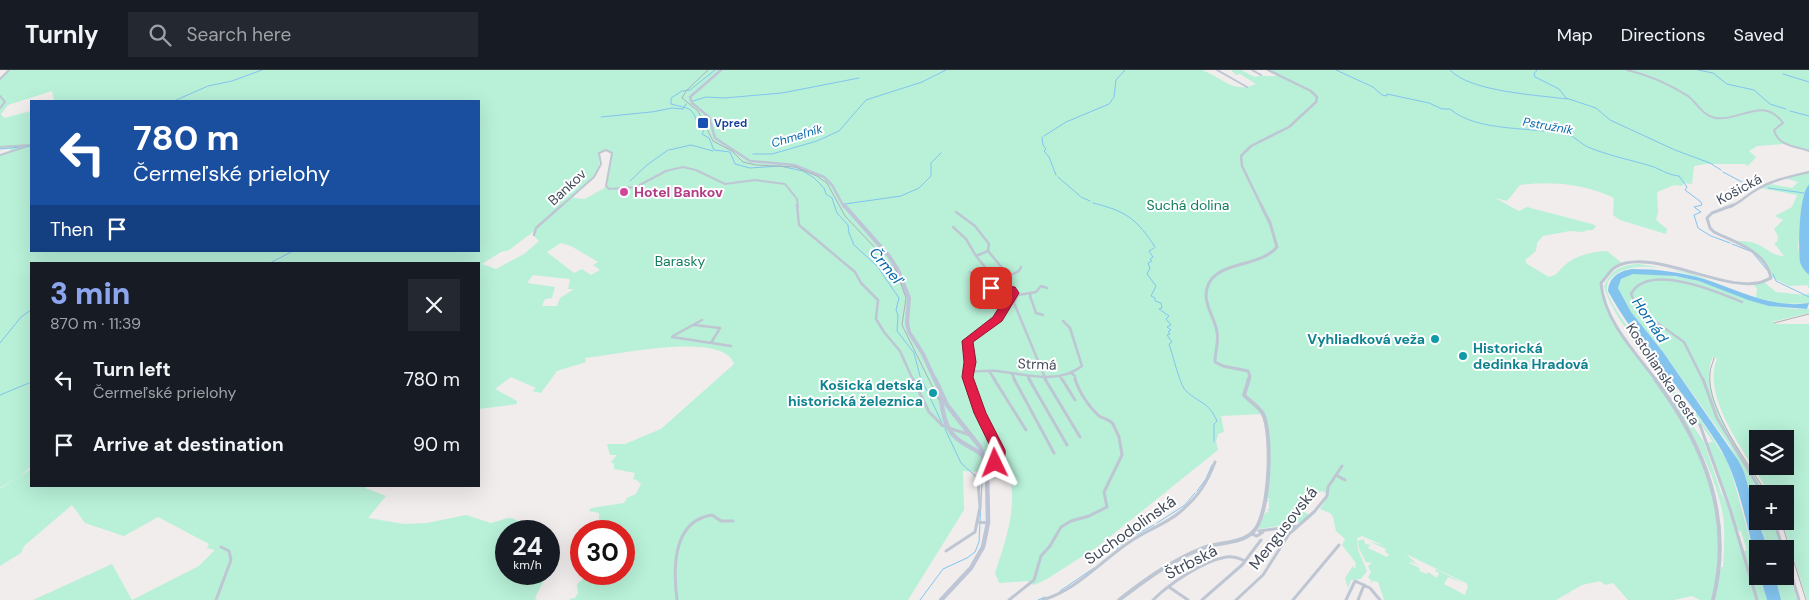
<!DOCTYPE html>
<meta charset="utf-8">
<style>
body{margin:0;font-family:"DM Sans",sans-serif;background:#242831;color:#f1f3f6;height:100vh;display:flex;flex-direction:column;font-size:19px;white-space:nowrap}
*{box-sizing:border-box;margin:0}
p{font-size:16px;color:#9ea1a6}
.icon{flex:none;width:28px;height:28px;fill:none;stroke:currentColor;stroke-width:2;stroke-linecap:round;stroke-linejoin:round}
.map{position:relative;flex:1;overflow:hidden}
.drawer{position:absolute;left:30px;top:192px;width:450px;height:225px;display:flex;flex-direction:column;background:#171b24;border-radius:0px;box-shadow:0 5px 20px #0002}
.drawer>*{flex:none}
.banner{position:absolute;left:30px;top:30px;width:450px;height:152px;border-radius:0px;box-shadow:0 5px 20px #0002;background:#1a4fa0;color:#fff;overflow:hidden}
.buttons{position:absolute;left:1749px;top:360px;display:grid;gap:10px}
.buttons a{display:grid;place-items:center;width:45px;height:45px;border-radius:0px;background:#171b24;box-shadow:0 5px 20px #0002;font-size:25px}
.speed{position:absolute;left:495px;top:450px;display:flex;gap:10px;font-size:25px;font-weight:700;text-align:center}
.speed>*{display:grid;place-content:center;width:65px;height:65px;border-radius:50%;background:#171b24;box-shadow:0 5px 20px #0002;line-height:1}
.speed small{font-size:12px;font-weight:400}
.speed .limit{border:8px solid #d22;background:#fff;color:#111}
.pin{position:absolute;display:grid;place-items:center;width:42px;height:42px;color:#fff;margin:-21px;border-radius:10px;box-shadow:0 2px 8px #0006}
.me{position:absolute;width:55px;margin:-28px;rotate:358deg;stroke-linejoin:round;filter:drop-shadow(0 0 4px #0008)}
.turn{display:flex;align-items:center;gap:18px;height:105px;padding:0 20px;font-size:22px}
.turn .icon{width:65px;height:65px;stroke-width:2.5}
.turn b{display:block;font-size:35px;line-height:42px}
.then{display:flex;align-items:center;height:48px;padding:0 20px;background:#0003;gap:10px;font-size:19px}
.round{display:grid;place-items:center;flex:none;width:52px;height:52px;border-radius:0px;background:#242831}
.head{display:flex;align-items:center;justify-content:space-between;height:85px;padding:0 20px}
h1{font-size:30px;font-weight:800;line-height:38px;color:#8ca5ee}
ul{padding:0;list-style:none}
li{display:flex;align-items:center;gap:15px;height:65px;padding:0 20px}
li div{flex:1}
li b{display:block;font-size:19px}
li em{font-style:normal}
header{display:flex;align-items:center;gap:30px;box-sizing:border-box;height:70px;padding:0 25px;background:#171b24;border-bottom:1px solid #363941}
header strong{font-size:24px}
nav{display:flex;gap:28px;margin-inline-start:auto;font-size:18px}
.search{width:350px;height:45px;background:#242831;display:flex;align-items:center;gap:12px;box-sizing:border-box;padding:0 18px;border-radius:0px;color:#9ea1a6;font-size:19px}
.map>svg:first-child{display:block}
.green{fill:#b8f0d8;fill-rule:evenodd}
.water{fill:#83c4ef}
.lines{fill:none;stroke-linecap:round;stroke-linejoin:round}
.stream{stroke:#83c4ef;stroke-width:1}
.minor-far2{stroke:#bfc6d3;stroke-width:2}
.minor-far1{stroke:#bfc6d3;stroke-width:2.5}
.minor{stroke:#bfc6d3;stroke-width:3}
.tertiary-far2{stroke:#bfc6d3;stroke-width:2.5}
.tertiary-far1{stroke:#bfc6d3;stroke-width:3}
.tertiary{stroke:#bfc6d3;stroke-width:4}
.secondary-far2{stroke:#bec5d7;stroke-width:2.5}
.secondary-far1{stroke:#bec5d7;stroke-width:4}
.secondary{stroke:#bec5d7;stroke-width:4.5}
.rail{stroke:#aeb0b7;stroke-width:1}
.minor-bridge{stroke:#bfc6d3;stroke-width:3}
.route{fill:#e11d48;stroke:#92132f}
.transit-dot{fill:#1a4fb4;stroke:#fff;stroke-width:2}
.hotel-dot{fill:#d1479c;stroke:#fff;stroke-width:2}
.culture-dot{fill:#0f9aa8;stroke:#fff;stroke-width:2}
.labels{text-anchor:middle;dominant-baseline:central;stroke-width:4;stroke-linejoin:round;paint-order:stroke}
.far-transit-label{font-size:11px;font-weight:bold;fill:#164399;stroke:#fff;text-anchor:start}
.far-water-label{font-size:12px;font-style:italic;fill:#0669ac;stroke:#fff}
.street-label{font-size:14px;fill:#444c5b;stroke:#fff}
.hotel-label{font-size:14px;font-weight:bold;fill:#b23c85;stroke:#fff;text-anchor:start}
.park-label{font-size:14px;fill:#127e5d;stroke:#fff}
.culture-label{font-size:14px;font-weight:bold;fill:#0d838f;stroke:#fff;text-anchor:end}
.water-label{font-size:15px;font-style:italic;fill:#0669ac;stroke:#fff}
.near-street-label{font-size:16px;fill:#444c5b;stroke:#fff}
</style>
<header>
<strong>Turnly</strong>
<div class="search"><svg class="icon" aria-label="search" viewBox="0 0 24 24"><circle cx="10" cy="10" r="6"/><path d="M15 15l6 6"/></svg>Search here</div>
<nav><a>Map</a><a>Directions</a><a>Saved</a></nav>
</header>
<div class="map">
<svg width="1809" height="530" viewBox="0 0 1809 530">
<rect width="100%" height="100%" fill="#f0edec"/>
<path class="green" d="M 9,0 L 1202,0 C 1224,8 1232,24 1256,14 L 1240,4 L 1236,5 L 1231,0 L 1241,0 L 1255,7 C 1264,4 1270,8 1279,5 L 1268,0 L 1809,0 L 1809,81 L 1784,74 L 1757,76 L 1749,81 L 1756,87 L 1748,96 L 1745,94 L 1705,94 L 1694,96 L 1692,114 L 1684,113 L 1682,116 L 1674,115 L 1657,122 L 1658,142 L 1656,150 L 1667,159 L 1666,164 L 1620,150 L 1613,145 L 1614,128 C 1585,114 1552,111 1520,115 L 1507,131 L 1495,128 L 1519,141 L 1527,137 L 1592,154 L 1596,156 L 1593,160 L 1587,160 L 1583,162 L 1570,161 L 1543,166 L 1537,173 L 1536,181 L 1525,190 L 1527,194 L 1549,207 C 1558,205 1559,200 1565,195 C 1576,185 1592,182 1607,181 L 1623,194 L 1617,196 L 1601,213 C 1605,243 1627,270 1643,294 C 1656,313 1671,331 1683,351 C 1714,405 1733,468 1713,530 L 1700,530 L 1692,526 L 1674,530 L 1628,530 L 1613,513 L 1605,515 L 1600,511 L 1582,515 L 1556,530 L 1384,530 L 1378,512 L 1373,511 L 1370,515 L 1372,511 L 1368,507 L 1371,502 L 1368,496 L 1372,493 L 1366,492 L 1359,479 L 1358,471 L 1364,469 L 1365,474 L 1370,475 L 1368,478 L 1387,487 L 1389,484 L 1385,482 L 1386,479 L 1368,471 L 1385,476 L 1362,466 L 1357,468 L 1358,480 L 1367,501 L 1361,509 L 1351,510 L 1348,518 L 1345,508 L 1353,496 L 1355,499 L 1356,493 L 1342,475 L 1345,469 L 1336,461 L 1333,447 L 1330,443 L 1320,439 L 1329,424 L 1321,421 L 1304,442 L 1310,445 L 1302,452 L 1259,459 L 1265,443 L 1269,442 L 1267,439 L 1269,439 L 1269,432 L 1267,430 L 1271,430 L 1267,428 C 1270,405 1270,367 1263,344 L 1221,346 L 1224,362 L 1218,364 L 1216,372 L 1218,380 L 1097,477 L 1047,509 L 1034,515 L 1027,511 L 999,513 L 995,503 C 1006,469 1027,414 996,387 L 984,402 L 963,401 L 964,440 L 908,530 L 571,530 L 569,529 L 575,528 L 578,523 L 577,514 L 589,504 L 624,504 L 624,461 L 599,461 L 599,443 L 589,441 L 591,438 L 624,433 L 627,428 L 636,424 L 641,414 L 635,409 L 633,410 L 635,403 L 614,399 L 614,394 L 611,392 L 617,385 L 610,385 L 607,374 L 625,374 L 661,359 L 734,294 C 723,260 612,286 585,288 L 586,292 L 557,301 L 541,323 L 532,321 L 536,318 L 511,307 L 495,319 L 517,331 L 517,334 L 479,339 L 479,194 L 31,194 L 31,397 L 19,406 L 31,399 L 31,416 L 366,416 L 365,418 L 386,426 L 368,448 L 404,454 L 427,453 L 466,445 L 491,453 L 508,448 L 512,448 L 520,452 L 515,461 L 506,461 L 506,504 L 547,504 L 535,528 L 537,530 L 33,530 L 112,494 L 132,530 L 199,496 L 215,480 L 207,478 L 209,474 L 158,447 L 124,466 L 85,453 L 72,435 L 24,476 L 21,483 L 0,496 L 0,419 L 18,407 L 0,418 L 0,85 L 11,80 L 7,78 L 0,79 L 0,10 ZM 52,21 L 54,31 L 479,31 L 479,181 L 31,181 L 31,41 L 4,48 L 1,44 L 8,35 ZM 606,80 L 612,83 L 606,117 L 585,129 L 573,128 C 584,113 603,105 599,83 ZM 533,162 L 534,166 L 539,171 L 524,184 L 496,199 L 482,194 L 501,182 L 509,180 ZM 561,173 L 571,176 L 598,192 L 593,195 L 600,200 L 591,205 L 582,199 L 574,203 L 547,182 ZM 533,205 L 569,209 L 570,211 L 568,219 L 574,219 L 560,228 L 557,236 L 542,236 L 545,229 L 552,228 L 555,217 L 527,213 ZM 1406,484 L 1466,513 L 1468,516 L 1465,525 L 1444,514 L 1448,507 L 1463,513 L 1436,499 L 1435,501 L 1439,503 L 1437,508 L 1428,502 L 1427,504 L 1419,501 L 1420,498 L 1409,493 L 1410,492 L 1421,496 L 1404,488 L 1416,493 Z
M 1809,101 L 1809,115 L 1804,124 L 1798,176 L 1801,195 L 1809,205 L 1809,218 L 1807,215 L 1789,216 L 1770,206 C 1762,185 1755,180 1736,171 C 1743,171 1750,171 1757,174 C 1766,178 1773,186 1784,186 L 1774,173 L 1777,172 L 1778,166 L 1774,159 L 1783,150 L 1775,146 L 1792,137 L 1797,125 L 1761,118 L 1770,114 L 1792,118 L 1798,112 L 1785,108 Z
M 1639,194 L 1690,203 L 1748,225 C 1715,213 1651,185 1619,202 C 1612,206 1606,211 1607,220 C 1610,238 1646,279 1658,296 C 1665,305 1671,315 1677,324 L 1674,326 C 1656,296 1611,247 1604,216 C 1611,199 1622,195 1639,194 Z
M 1633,204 C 1655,204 1677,205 1698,211 C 1737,222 1766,241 1809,239 L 1809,243 L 1772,252 L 1776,254 L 1809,254 L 1809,530 L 1807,530 L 1782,451 L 1785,451 L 1785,424 L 1770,424 C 1750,389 1700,328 1717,289 L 1713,287 C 1694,321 1748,393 1766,424 L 1763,424 L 1724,357 L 1762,424 L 1758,424 L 1757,447 L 1744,402 L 1730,376 L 1663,282 L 1631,242 L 1618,218 L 1621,209 ZM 1758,369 L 1785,369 L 1785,396 L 1758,396 Z
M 1764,212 L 1776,222 L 1805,225 L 1809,223 L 1809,233 L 1785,234 L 1756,228 L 1757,219 L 1753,214 Z
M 1672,332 L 1697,344 L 1726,389 L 1733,408 L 1757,496 L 1758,506 L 1760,506 L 1767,530 L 1758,530 L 1744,481 L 1747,480 L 1741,462 L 1737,459 L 1706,373 L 1713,372 L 1702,356 L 1691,353 L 1704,372 L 1721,423 L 1728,436 L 1756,530 L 1715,530 L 1721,497 L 1723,497 C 1724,477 1726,455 1721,436 C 1712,398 1693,363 1672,332 Z
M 1759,451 L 1774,451 L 1783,479 L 1768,479 Z
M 1785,487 L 1796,527 L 1798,530 L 1781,530 L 1775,506 L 1785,506 Z"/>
<path class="water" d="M 1809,115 L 1809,205 C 1806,202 1801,197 1800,192 C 1798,178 1799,123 1809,115 Z
M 1632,199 C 1657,199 1680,202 1704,209 C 1739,220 1772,239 1809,233 L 1807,239 L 1769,236 L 1748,230 L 1699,211 L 1675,206 L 1633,204 L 1621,209 L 1618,218 L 1631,242 L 1663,282 L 1738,390 L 1744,402 L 1758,451 L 1768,479 L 1758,479 L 1757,496 C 1747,457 1739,407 1717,373 C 1684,320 1638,276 1608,221 C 1609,207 1619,201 1632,199 Z
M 1760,506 L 1775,506 L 1781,530 L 1767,530 Z"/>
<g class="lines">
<path class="stream" d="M 715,0 L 690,20 L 682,21 L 671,28 L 671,34 C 689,39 693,36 698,56 L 704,60 L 702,64 L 709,68 L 714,80 L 730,82 L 735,94 L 750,98 L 780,96 L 803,101 L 814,108 L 824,118 L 826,124 L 832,128 L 837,143 L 848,155 L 849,163 L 854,175 L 877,196 L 899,228 L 896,240 L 898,245 L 897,261 L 914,283 L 920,306 L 942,353
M 1336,0 L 1373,17 L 1382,25 L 1387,26 L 1387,24 L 1429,33 L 1442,39 L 1450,39 C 1478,63 1533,56 1568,65 C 1576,67 1581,74 1588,77 C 1609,86 1632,90 1654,97 C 1663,101 1669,105 1679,106 L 1687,117 L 1685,120 L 1701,132 L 1702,135 L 1694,137 L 1701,142 L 1694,145 L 1698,158 L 1711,166 L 1730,173
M 1450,0 C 1470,22 1538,25 1567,29
M 1537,0 L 1534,4 L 1535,7 L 1559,19 L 1566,28 L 1596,38 L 1610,50 L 1675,80 L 1710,93 L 1721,100
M 1698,0 L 1713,3 L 1727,14 L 1754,20 L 1770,34 L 1786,39
M 1783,4 L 1809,12
M 174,31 L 208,16 L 232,11 L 262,0
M 693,31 L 706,27 L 724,28 L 782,23 L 859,8
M 683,39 L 686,34
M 1790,41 L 1809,46
M 652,42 L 672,38 L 683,39
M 601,47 L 651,42
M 1044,66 L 1066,52 L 1109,34 L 1114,27 L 1116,10 L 1125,0
M 1042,67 L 1043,75 L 1046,79 L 1044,81 L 1049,87 L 1056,105
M 25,77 L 31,76
M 0,79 L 21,77
M 669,80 L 691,75 L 713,81
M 753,84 L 772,84 L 817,71 L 839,61 L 866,30 L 922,12 L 946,0
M 1723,102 L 1742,112
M 1058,107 L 1080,126
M 630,111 L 647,95 L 668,80
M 1744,113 L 1759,116
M 1768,118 L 1804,123
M 1081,127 L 1090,131
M 1093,133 C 1126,141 1137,149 1155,177
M 845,134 L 901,126 L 919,118 L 931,106 L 931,93 L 941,83
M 1732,174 L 1750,181
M 1154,178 L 1149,181 L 1153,187 L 1150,189 L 1152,191 L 1148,193 L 1150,198 L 1147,204 L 1156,216 L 1151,226 L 1155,228 L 1155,231 L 1161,233 L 1162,238 L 1159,239 L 1169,246 L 1166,249 L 1171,255 L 1167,257 L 1171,260 L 1168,262 L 1170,264 L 1167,265 L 1172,272 L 1169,274 C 1173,285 1180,316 1186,321 C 1200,334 1208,331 1217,351 L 1214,354 L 1214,372
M 1753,183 L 1768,201
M 268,194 L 293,181
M 1773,204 L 1776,211 L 1809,227
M 0,273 L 21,247 L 31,240
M 0,325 L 29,313
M 1197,421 L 1206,409 L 1212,395
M 1157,453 L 1185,435 L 1195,423
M 1117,479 L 1126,470 L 1154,455
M 1060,521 L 1094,498
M 920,530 L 943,499 L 967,488 L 975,482 L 979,472 L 982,412 L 961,393 L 945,359
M 1038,530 L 1045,527"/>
<path class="minor-far2" d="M 1217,0 L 1247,17
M 1252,0 L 1261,5
M 1627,0 C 1649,5 1669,14 1688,26 C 1697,33 1703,46 1715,48 C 1740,52 1763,25 1783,53 L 1774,60 C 1778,76 1795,76 1809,81
M 0,9 L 9,0
M 0,26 L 5,32 L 0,38
M 0,77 L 31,75
M 0,85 L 25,77
M 560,137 L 594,107 L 601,94 L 599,83 L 606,80 L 612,83 L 606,116 L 609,119 L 636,117 L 666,101 L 683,97 L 696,100 L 725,114 L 755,110 L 785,114 L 797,129 L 798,137"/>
<path class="minor-far1" d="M 797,135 L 799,155 L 855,202 L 861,213 L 878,230 L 876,249 L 884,262 L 900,281 L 913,310
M 956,142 L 975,156 L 989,174 L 988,181 L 1009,206
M 953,157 L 966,169 L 976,186 L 993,207 L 995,219 L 1012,219
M 534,165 L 536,158 L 562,135
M 976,186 L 988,181
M 970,202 L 985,215 L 995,219
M 1013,223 L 1018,225 L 1014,233 L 1046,310
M 1031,223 L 1030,226 L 1036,243 L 1043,245
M 1018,225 L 1036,222 L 1041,216 L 1047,218
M 694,255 L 720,258 L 711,273
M 673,266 L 702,250
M 672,267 L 731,276
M 969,301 C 978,302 988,300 997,301 C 1025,304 1058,315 1082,296 L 1070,258 L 1063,251
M 989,301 L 995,310
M 1071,303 L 1075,306 L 1075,310
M 1012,304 L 1015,310
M 1027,305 L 1030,310
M 1060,306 L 1062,310
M 968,310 L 970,292 L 967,272 C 974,261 987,259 996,251 C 1004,244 1008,232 1013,223 L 1009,206 L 1019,201 L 1021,197
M 1703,310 L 1684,272 L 1639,240 L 1631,224 C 1648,192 1718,222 1742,232"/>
<path class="minor" d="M 913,309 L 929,342 L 942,355
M 967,309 L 999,383 L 997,391 L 987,398
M 994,309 L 1026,360
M 1014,309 L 1054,383
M 1029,309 L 1067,375
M 1045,309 L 1080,367
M 1062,309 L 1075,330
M 1703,309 L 1717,348 L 1763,424
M 1700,355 L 1730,439 L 1757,530
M 949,358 L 970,365
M 1336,405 L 1345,410
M 1774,451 L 1783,479
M 978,452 L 988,453
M 1259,461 L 1298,456
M 1252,464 L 1257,466 L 1263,462
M 946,481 L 975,462 L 980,437 L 978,412
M 1785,484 L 1799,530
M 1169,517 L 1188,530
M 216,530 L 231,490 L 229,481 L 221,477
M 677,530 C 673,498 672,451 712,445 L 721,451 L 733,451
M 1009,530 L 1034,510 L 1041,486 L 1050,476 L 1061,457 L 1071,451 L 1089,446 L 1107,437 L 1104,422 L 1122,385 L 1119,367 L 1113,354 C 1109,349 1104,349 1099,346 C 1089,337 1079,322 1075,309
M 1042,530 C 1076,521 1102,490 1131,471 C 1147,460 1166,454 1180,442 C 1198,427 1207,413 1215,392
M 1153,530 C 1169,514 1203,491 1226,487 C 1233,486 1239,488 1245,491
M 1202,530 L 1242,495 L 1261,470
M 1236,530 L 1263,505 L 1289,464 L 1314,442 L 1327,426 L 1328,417 L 1342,396
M 1293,530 L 1339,475
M 1346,530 L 1355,511 L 1370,518 L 1380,530
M 1358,530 L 1364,515"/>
<path class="tertiary-far2" d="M 1262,137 L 1242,96 L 1241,86 L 1251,76 L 1289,57 L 1316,32 L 1317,27 L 1311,21 L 1268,0
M 1730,137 C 1740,133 1747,125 1756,120 C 1772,110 1792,106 1809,102"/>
<path class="tertiary-far1" d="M 1248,310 L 1250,306 L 1248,301 L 1223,296 L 1215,292 C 1215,282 1219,272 1217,262 C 1215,249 1206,238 1206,225 C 1207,189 1258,200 1277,177 L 1270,153 L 1261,135
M 1656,310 C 1634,281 1604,250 1601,213 C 1605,209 1609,202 1614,198 C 1646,176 1720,220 1757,213 C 1761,213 1766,210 1771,208 C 1766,181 1736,173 1714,162 L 1710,158 L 1707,148 L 1712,143 L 1733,135"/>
<path class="tertiary" d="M 1655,309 C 1704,375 1734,447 1713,530
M 1119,530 C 1145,510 1172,490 1203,478 C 1218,472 1241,474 1253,462 C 1270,447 1273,364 1263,344 C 1259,336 1250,332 1244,325 L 1249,309"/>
<path class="secondary-far2" d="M 721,0 L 690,27 L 692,33 L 709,47 L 715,68 L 750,91 L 794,95 L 824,107 L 832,115 L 844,137"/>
<path class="secondary-far1" d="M 844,135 L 889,186 L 898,200 L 909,228 L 907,253 L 909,262 L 923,284 L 935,310"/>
<path class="secondary" d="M 935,309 L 947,335 L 980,377 L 987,398 L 988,453 L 983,477 L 971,498 L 941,530
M 940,324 C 943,342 944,360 960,371 C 967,376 975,379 981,384"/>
<path class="rail" d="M 708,0 L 686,21 L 682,28 L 698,41 L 713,71 L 732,81 L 743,92 L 756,95 L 795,97 L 817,106 L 827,113 L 845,146 L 896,200 L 906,228 L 902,255 L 939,330
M 1774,253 L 1809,244
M 1714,288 C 1713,293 1710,298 1710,303 C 1706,339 1749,394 1767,424
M 1781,451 L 1806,530"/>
<path class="minor-bridge" d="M 942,355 L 949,358"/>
</g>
<path class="route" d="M 991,215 L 1015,217 L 1019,223 L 1002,251 L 973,272 L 976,292 L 973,307 L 986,343 L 1005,380 C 1006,386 1003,391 1000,397 L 990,397 L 988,393 L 992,385 L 992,380 L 974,343 L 962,307 L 964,292 L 962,271 L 993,247 L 1008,223 L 987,220 L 986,218 L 987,216 Z"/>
<rect class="transit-dot" x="697" y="47" width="12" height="12" rx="2.5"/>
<circle class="hotel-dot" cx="624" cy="122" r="5"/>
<g class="culture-dot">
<circle cx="1435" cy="269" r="5"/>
<circle cx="1463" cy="286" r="5"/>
<circle cx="933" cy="323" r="5"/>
</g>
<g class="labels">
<g class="far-transit-label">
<text x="714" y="53">Vpred</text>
</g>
<g class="far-water-label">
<text transform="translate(1548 56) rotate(10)">Pstružník</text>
<text transform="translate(797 66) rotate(-17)">Chmeľník</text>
</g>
<g class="street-label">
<text transform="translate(567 117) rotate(-43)">Bankov</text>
<text transform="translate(1739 119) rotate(-28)">Košická</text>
<text transform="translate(1037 294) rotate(2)">Strmá</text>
<text transform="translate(1663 304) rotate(56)">Kostolianska cesta</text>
</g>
<g class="hotel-label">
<text x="634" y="122">Hotel Bankov</text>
</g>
<g class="park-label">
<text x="1188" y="135">Suchá dolina</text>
<text x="680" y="191">Barasky</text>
</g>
<g class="culture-label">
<text x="1425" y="269">Vyhliadková veža</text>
<text x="1473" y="278" text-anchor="start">Historická<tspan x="1473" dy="16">dedinka Hradová</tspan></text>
<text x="923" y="315">Košická detská<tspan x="923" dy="16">historická železnica</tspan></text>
</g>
<g class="water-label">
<text transform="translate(886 196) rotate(51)">Črmeľ</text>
<text transform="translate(1650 250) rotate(56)">Hornád</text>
</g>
<g class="near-street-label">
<text transform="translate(1283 458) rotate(-52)">Mengusovská</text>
<text transform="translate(1130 460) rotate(-35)">Suchodolinská</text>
<text transform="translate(1191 492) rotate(-27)">Štrbská</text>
</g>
</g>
</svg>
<div class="buttons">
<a><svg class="icon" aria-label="layers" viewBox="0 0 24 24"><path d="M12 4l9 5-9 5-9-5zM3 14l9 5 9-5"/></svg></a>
<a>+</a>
<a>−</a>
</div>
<div class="speed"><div>24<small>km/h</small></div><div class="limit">30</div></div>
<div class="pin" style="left:991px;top:218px;background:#d93025"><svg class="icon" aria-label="arrive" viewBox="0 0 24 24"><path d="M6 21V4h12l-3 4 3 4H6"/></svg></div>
<svg class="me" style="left:995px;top:393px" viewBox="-20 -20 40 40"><path d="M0-17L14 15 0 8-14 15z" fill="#e11d48" stroke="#fff" stroke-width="4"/></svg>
<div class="banner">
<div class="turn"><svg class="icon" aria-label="left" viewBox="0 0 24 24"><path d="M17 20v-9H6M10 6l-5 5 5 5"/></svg><div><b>780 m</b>Čermeľské prielohy</div></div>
<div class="then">Then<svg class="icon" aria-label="arrive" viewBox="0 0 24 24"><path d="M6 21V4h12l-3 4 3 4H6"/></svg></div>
</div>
<section class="drawer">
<div class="head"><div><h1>3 min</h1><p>870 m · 11:39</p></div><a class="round"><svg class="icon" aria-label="close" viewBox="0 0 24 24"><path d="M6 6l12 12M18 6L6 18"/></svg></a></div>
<ul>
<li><svg class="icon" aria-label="left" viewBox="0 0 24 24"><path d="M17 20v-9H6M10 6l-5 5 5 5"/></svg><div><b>Turn left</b><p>Čermeľské prielohy</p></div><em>780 m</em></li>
<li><svg class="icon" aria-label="arrive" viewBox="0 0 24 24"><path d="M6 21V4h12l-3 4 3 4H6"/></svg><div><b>Arrive at destination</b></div><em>90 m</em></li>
</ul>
</section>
</div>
